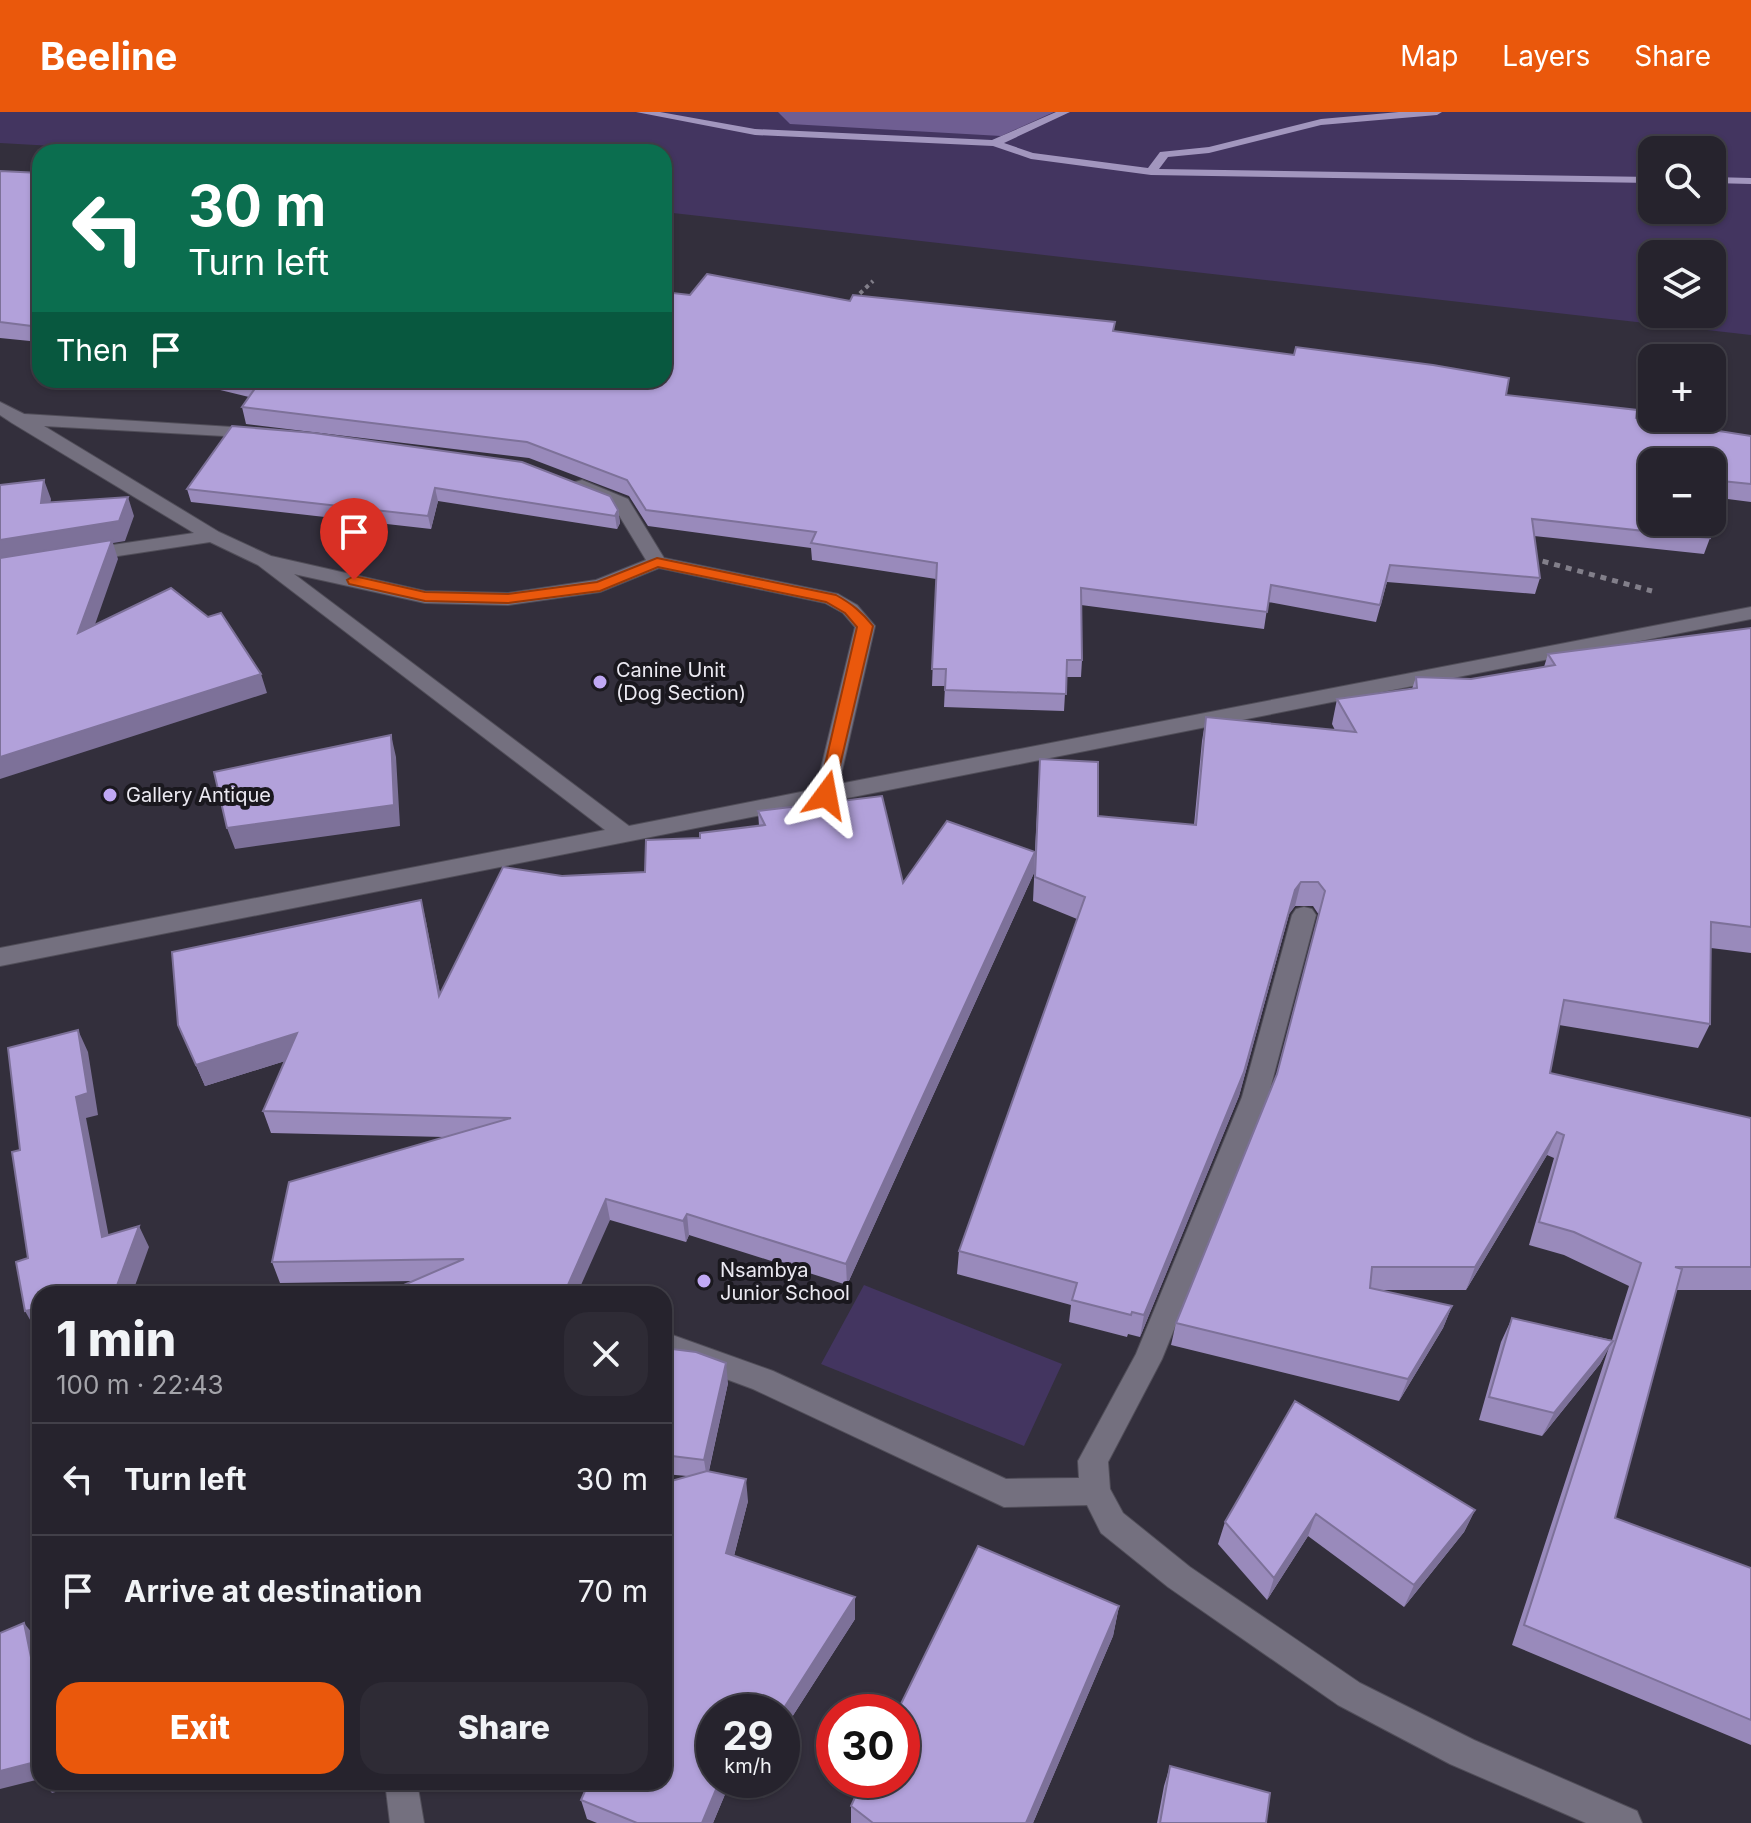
<!DOCTYPE html>
<meta charset="utf-8">
<style>
body{margin:0;font-family:Inter,sans-serif;background:#2e2b35;color:#f1f3f6;height:100vh;display:flex;flex-direction:column;font-size:30px;white-space:nowrap}
*{box-sizing:border-box;margin:0}
p{font-size:26px;color:#a4a4aa}
.icon{flex:none;width:44px;height:44px;fill:none;stroke:currentColor;stroke-width:2;stroke-linecap:round;stroke-linejoin:round}
.map{position:relative;flex:1;overflow:hidden}
.details{position:absolute;left:32px;top:1174px;width:640px;height:504px;display:flex;flex-direction:column;background:#26232d;border-radius:24px;box-shadow:0 2px 6px #0004,0 0 0 2px #424049}
.details>*{flex:none}
.banner{position:absolute;left:32px;top:32px;width:640px;height:244px;border-radius:24px;box-shadow:0 2px 6px #0004,0 0 0 2px #424049;background:#0b6e4f;color:#fff;overflow:hidden}
.fabs{position:absolute;left:1638px;top:24px;display:grid;gap:16px}
.fabs a{display:grid;place-items:center;width:88px;height:88px;border-radius:16px;background:#26232d;box-shadow:0 2px 6px #0004,0 0 0 2px #424049;font-size:40px}
.speed{position:absolute;left:696px;top:1582px;display:flex;gap:16px;font-size:40px;font-weight:700;text-align:center}
.speed>*{display:grid;place-content:center;width:104px;height:104px;border-radius:50%;background:#26232d;box-shadow:0 2px 6px #0004,0 0 0 2px #424049;line-height:1}
.speed small{font-size:20px;font-weight:400}
.speed .limit{border:12px solid #d22;background:#fff;color:#111}
.pin{position:absolute;display:grid;place-items:center;width:68px;height:68px;color:#fff;margin:-82px -34px;border-radius:50% 50% 50% 0;rotate:-45deg;box-shadow:0 0 8px #0007}
.pin .icon{rotate:45deg}
.me{position:absolute;width:88px;margin:-44px;rotate:13deg;stroke-linejoin:round;filter:drop-shadow(0 0 6px #0008)}
.turn{display:flex;align-items:center;gap:28px;height:168px;padding:0 24px;font-size:36px}
.turn .icon{width:104px;height:104px;stroke-width:2.5}
.turn b{display:block;font-size:56px;line-height:68px}
.then{display:flex;align-items:center;height:76px;padding:0 24px;background:#0003;gap:16px;font-size:30px}
.round{display:grid;place-items:center;flex:none;width:84px;height:84px;border-radius:24px;background:#2e2b35}
.headline{display:flex;align-items:center;justify-content:space-between;height:136px;padding:0 24px}
h1{font-size:48px;font-weight:800;line-height:60px}
.primary-button{display:flex;gap:16px;margin-top:auto;padding:16px 24px}
.primary-button a{flex:1;height:92px;border-radius:24px;background:#ea580c;color:#fff;font-size:32px;font-weight:800;line-height:92px;text-align:center}
.primary-button a+a{background:#2e2b35;color:#f1f3f6}
ul{padding:0;list-style:none}
li{display:flex;align-items:center;gap:24px;height:112px;padding:0 24px;border-top:2px solid #424049}
li div{flex:1}
li b{display:block;font-size:30px}
li em{font-style:normal}
header{display:flex;align-items:center;gap:48px;box-sizing:border-box;height:112px;padding:0 40px;background:#ea580c;color:#fff}
header strong{font-size:38px}
nav{display:flex;gap:44px;margin-inline-start:auto;font-size:28px}
.map>svg:first-child{display:block}
.green{fill:#433560;fill-rule:evenodd}
.forest{fill:#6f5e92}
.lines{fill:none;stroke-linecap:round;stroke-linejoin:round}
.stream{fill:#a296be;fill-rule:evenodd}
.minor-casing{stroke:#514e59;stroke-width:2}
.path-far1{stroke:#827f8a;stroke-width:4;stroke-dasharray:4 4;stroke-linecap:butt}
.path{stroke:#827f8a;stroke-width:5;stroke-dasharray:6 6;stroke-linecap:butt}
.minor{fill:#74707f;fill-rule:evenodd}
.wall{fill:#998abb}
.shaded-wall{fill:#7d7199}
.building{fill:#b2a1da;stroke:#7d7199;stroke-width:2}
.route{fill:#ea580c;stroke:#983908;stroke-width:2}
.poi-dot{fill:#c0a8f4;stroke:#1a181e;stroke-width:3}
.labels{text-anchor:middle;dominant-baseline:central;stroke-width:8;stroke-linejoin:round;paint-order:stroke}
.poi-label{font-size:20px;fill:#ebe9f1;stroke:#1a181e;text-anchor:start}
</style>
<header>
<strong>Beeline</strong>
<nav><a>Map</a><a>Layers</a><a>Share</a></nav>
</header>
<div class="map">
<svg width="1751" height="1711" viewBox="0 0 1751 1711">
<rect width="100%" height="100%" fill="#332f3c"/>
<path class="green" d="M 0,0 L 1751,0 L 1751,223 L 664,100 L 664,40 L 160,40 L 0,31 ZM 1652,38 L 1712,38 L 1712,98 L 1652,98 ZM 1652,142 L 1712,142 L 1712,202 L 1652,202 Z
M 864,1173 L 1062,1252 L 1024,1334 L 821,1252 Z"/>
<path class="forest" d="M 778,0 L 1054,0 L 1001,24 L 790,12 Z"/>
<g class="lines">
<path class="stream" d="M 636,0 L 660,0 L 755,17 L 992,28 L 1056,0 L 1070,0 L 1004,31 L 1033,41 L 1148,56 L 1160,40 L 1209,35 L 1321,7 L 1399,0 L 1442,0 L 1437,3 L 1321,13 L 1209,41 L 1168,45 L 1159,57 L 1652,65 L 1652,71 L 1151,63 L 1031,47 L 993,34 L 755,23 Z
M 1712,65 L 1751,66 L 1751,72 L 1712,71 Z"/>
<g class="minor-casing">
<path id="minor" d="M 0,290 L 24,302 L 265,317 L 268,321 L 265,325 L 259,326 L 44,314 L 219,420 L 271,444 L 425,479 L 508,481 L 596,468 L 646,448 L 614,395 L 575,378 L 573,374 L 575,370 L 582,368 L 628,387 L 664,446 L 838,482 L 857,493 L 875,514 L 839,672 L 1751,495 L 1751,507 L 0,854 L 0,836 L 605,718 L 258,453 L 210,430 L 85,449 L 78,447 L 75,443 L 85,437 L 194,421 L 12,311 L 0,303 ZM 659,456 L 825,491 L 843,501 L 855,515 L 816,677 L 629,714 L 294,462 L 425,491 L 508,493 L 600,480 Z
M 1304,795 L 1312,797 L 1316,803 L 1268,985 L 1162,1247 L 1108,1350 L 1110,1377 L 1123,1401 L 1190,1455 L 1360,1571 L 1474,1628 L 1637,1699 L 1642,1711 L 1586,1711 L 1450,1652 L 1338,1593 L 1168,1475 L 1101,1421 L 1087,1393 L 1004,1395 L 753,1277 L 664,1244 L 664,1220 L 773,1259 L 1006,1367 L 1079,1366 L 1078,1349 L 1136,1242 L 1242,985 L 1292,803 L 1296,797 Z
M 385,1670 L 417,1670 L 424,1711 L 390,1711 Z"/>
</g>
<path class="path-far1" d="M 854,187 L 873,169"/>
<path class="path" d="M 1531,446 L 1652,479"/>
<use href="#minor" class="minor"/>
</g>
<path class="wall" d="M 0,59 L 40,61 L 40,230 L 0,226 Z
M 690,183 L 850,189 L 1114,219 L 1506,283 L 1751,324 L 1751,390 L 1712,385 L 1712,350 L 1652,350 L 1710,426 L 1704,442 L 1534,424 L 1540,466 L 1535,482 L 1387,470 L 1376,510 L 1268,490 L 1264,517 L 1081,493 L 1082,548 L 1081,565 L 1066,565 L 1064,599 L 944,595 L 945,574 L 932,574 L 936,467 L 812,448 L 811,436 L 648,414 L 629,384 L 529,346 L 246,312 L 242,295 L 249,285 L 179,268 L 664,268 Z
M 232,314 L 618,398 L 620,411 L 617,417 L 438,389 L 431,417 L 191,390 L 187,377 Z
M 1751,516 L 1751,841 L 1711,836 L 1710,912 L 1698,936 L 1559,913 L 1550,961 L 1751,1006 L 1751,1178 L 1676,1178 L 1615,1406 L 1751,1456 L 1751,1633 L 1512,1533 L 1609,1235 L 1600,1252 L 1542,1324 L 1479,1308 L 1501,1230 L 1512,1206 L 1612,1228 L 1629,1174 L 1564,1143 L 1529,1133 L 1554,1046 L 1547,1043 L 1466,1178 L 1380,1178 L 1452,1194 L 1443,1216 L 1399,1289 L 1171,1233 L 1176,1211 L 1277,962 L 1319,803 L 1313,794 L 1295,794 L 1289,802 L 1239,984 L 1140,1225 L 1128,1222 L 1127,1225 L 1069,1210 L 1071,1193 L 957,1162 L 959,1139 L 1077,807 L 1033,789 L 1035,746 L 1034,761 L 847,1173 L 689,1123 L 686,1130 L 610,1108 L 414,1169 L 280,1171 L 272,1150 L 444,1025 L 271,1021 L 263,999 L 285,949 L 205,974 L 178,913 L 421,788 L 440,882 L 562,764 L 645,760 L 700,726 L 759,714 L 758,699 L 903,771 L 1035,739 L 1040,647 L 1098,704 L 1194,713 L 1202,629 L 1206,605 L 1335,618 L 1332,612 L 1337,587 L 1412,577 L 1416,565 L 1471,567 L 1544,555 L 1548,542 Z
M 664,1236 L 728,1271 L 709,1359 L 748,1389 L 734,1444 L 855,1507 L 783,1619 L 782,1618 L 782,1600 L 714,1600 L 731,1668 L 713,1711 L 597,1711 L 587,1707 L 581,1688 L 664,1670 L 687,1364 L 664,1362 Z
M 1295,1289 L 1475,1398 L 1464,1420 L 1404,1495 L 1308,1424 L 1267,1488 L 1218,1432 L 1225,1410 Z
M 1119,1494 L 1113,1524 L 1033,1711 L 851,1711 L 851,1694 Z
M 1170,1654 L 1266,1711 L 1157,1711 L 1164,1674 Z"/>
<path class="shaded-wall" d="M 44,368 L 51,387 L 48,410 L 41,391 Z
M 435,376 L 438,389 L 431,417 L 428,404 Z
M 128,385 L 134,404 L 125,429 L 113,431 L 118,447 L 85,541 L 0,448 L 0,428 Z
M 618,398 L 620,411 L 617,417 L 615,404 Z
M 261,562 L 267,581 L 0,667 L 0,645 Z
M 391,623 L 396,645 L 400,714 L 235,737 L 227,716 Z
M 1035,740 L 1034,761 L 847,1173 L 846,1152 Z
M 1301,770 L 1295,794 L 1289,802 L 1239,984 L 1140,1225 L 1144,1203 L 1295,778 Z
M 421,788 L 426,809 L 445,906 L 439,884 Z
M 78,918 L 88,940 L 98,1003 L 86,1006 L 113,1146 L 102,1125 L 76,985 Z
M 297,921 L 304,943 L 205,974 L 196,953 Z
M 1557,1020 L 1547,1043 L 1466,1178 L 1475,1155 Z
M 606,1087 L 610,1108 L 577,1182 L 564,1182 Z
M 687,1102 L 689,1123 L 686,1130 L 683,1109 Z
M 139,1114 L 149,1135 L 132,1182 L 103,1182 Z
M 1452,1194 L 1443,1216 L 1399,1289 L 1408,1267 Z
M 40,1196 L 40,1219 L 37,1220 L 25,1199 Z
M 1613,1229 L 1600,1252 L 1542,1324 L 1554,1301 Z
M 726,1251 L 728,1271 L 707,1367 L 704,1348 Z
M 746,1367 L 748,1389 L 729,1463 L 726,1441 Z
M 1475,1398 L 1464,1420 L 1404,1495 L 1414,1473 Z
M 1316,1402 L 1308,1424 L 1267,1488 L 1274,1466 Z
M 855,1485 L 855,1507 L 783,1619 L 782,1599 Z
M 1119,1494 L 1113,1524 L 1033,1711 L 1026,1711 Z
M 24,1511 L 37,1527 L 40,1544 L 40,1571 L 35,1565 Z
M 39,1649 L 40,1667 L 0,1677 L 0,1659 Z
M 720,1668 L 731,1668 L 713,1711 L 702,1711 Z
M 43,1670 L 90,1670 L 52,1681 Z"/>
<path class="building" d="M 0,59 L 40,61 L 40,215 L 0,210 Z
M 707,162 L 850,189 L 853,183 L 1115,210 L 1113,219 L 1294,243 L 1296,235 L 1433,253 L 1509,266 L 1506,283 L 1637,298 L 1636,306 L 1751,324 L 1751,372 L 1712,368 L 1712,350 L 1652,350 L 1652,410 L 1708,410 L 1710,426 L 1532,407 L 1540,466 L 1390,453 L 1380,493 L 1271,473 L 1267,500 L 1081,476 L 1082,548 L 1067,548 L 1066,582 L 945,578 L 946,557 L 932,557 L 937,451 L 811,431 L 816,420 L 646,398 L 627,368 L 527,330 L 242,295 L 258,272 L 242,268 L 664,268 L 664,180 L 690,183 Z
M 232,314 L 314,321 L 522,350 L 610,384 L 618,398 L 615,404 L 435,376 L 428,404 L 187,377 Z
M 44,368 L 41,391 L 128,385 L 119,409 L 0,428 L 0,373 Z
M 112,428 L 78,521 L 171,476 L 208,505 L 221,501 L 261,562 L 0,645 L 0,446 Z
M 1751,516 L 1751,815 L 1711,810 L 1710,912 L 1564,888 L 1550,961 L 1751,1006 L 1751,1155 L 1675,1155 L 1682,1157 L 1615,1406 L 1751,1456 L 1751,1608 L 1524,1513 L 1641,1151 L 1574,1120 L 1539,1110 L 1564,1023 L 1557,1020 L 1475,1155 L 1372,1155 L 1370,1176 L 1452,1194 L 1408,1267 L 1176,1211 L 1277,962 L 1325,779 L 1318,770 L 1301,770 L 1295,778 L 1244,960 L 1144,1203 L 1132,1200 L 1131,1203 L 1072,1188 L 1077,1171 L 959,1139 L 1085,785 L 1035,765 L 1040,647 L 1098,650 L 1098,704 L 1196,713 L 1206,605 L 1356,620 L 1337,587 L 1417,576 L 1416,565 L 1471,567 L 1555,553 L 1548,542 Z
M 391,623 L 394,693 L 227,716 L 214,660 Z
M 882,684 L 903,771 L 947,709 L 1035,740 L 846,1152 L 687,1102 L 683,1109 L 606,1087 L 564,1182 L 383,1182 L 464,1147 L 272,1150 L 289,1070 L 511,1006 L 263,999 L 297,921 L 196,953 L 178,913 L 172,840 L 421,788 L 439,884 L 503,755 L 562,764 L 645,760 L 646,728 L 700,726 L 700,721 L 765,713 L 758,699 Z
M 78,918 L 88,981 L 76,985 L 102,1125 L 139,1114 L 115,1179 L 103,1182 L 40,1182 L 40,1196 L 25,1199 L 16,1150 L 28,1146 L 12,1040 L 20,1038 L 8,936 Z
M 1512,1206 L 1613,1229 L 1554,1301 L 1489,1285 Z
M 664,1236 L 696,1240 L 726,1251 L 704,1348 L 664,1343 Z
M 1295,1289 L 1475,1398 L 1414,1473 L 1316,1402 L 1274,1466 L 1225,1410 Z
M 707,1359 L 746,1367 L 726,1441 L 855,1485 L 782,1599 L 753,1590 L 749,1600 L 714,1600 L 714,1668 L 720,1668 L 702,1711 L 637,1711 L 581,1688 L 589,1670 L 664,1670 L 664,1371 Z
M 978,1434 L 1119,1494 L 1026,1711 L 873,1711 L 851,1694 L 863,1668 L 902,1668 L 902,1600 L 897,1600 Z
M 24,1511 L 35,1565 L 40,1563 L 39,1666 L 39,1649 L 0,1659 L 0,1521 Z
M 1170,1654 L 1270,1681 L 1266,1711 L 1160,1711 Z"/>
<path class="route" d="M 657,446 L 836,483 C 852,492 862,500 873,514 L 832,687 L 826,689 L 818,683 L 857,515 L 845,501 L 826,490 L 658,455 L 600,479 L 508,491 L 425,489 L 349,472 L 347,468 L 354,464 L 425,480 L 508,482 L 597,470 Z"/>
<g class="poi-dot">
<circle cx="600" cy="570" r="8"/>
<circle cx="110" cy="683" r="8"/>
<circle cx="704" cy="1169" r="8"/>
</g>
<g class="labels">
<g class="poi-label">
<text x="616" y="558">Canine Unit<tspan x="616" dy="23">(Dog Section)</tspan></text>
<text x="126" y="683">Gallery Antique</text>
<text x="720" y="1158">Nsambya<tspan x="720" dy="23">Junior School</tspan></text>
</g>
</g>
</svg>
<div class="fabs">
<a><svg class="icon" aria-label="search" viewBox="0 0 24 24"><circle cx="10" cy="10" r="6"/><path d="M15 15l6 6"/></svg></a>
<a><svg class="icon" aria-label="layers" viewBox="0 0 24 24"><path d="M12 4l9 5-9 5-9-5zM3 14l9 5 9-5"/></svg></a>
<a>+</a>
<a>−</a>
</div>
<div class="speed"><div>29<small>km/h</small></div><div class="limit">30</div></div>
<div class="pin" style="left:354px;top:468px;background:#d93025"><svg class="icon" aria-label="arrive" viewBox="0 0 24 24"><path d="M6 21V4h12l-3 4 3 4H6"/></svg></div>
<svg class="me" style="left:826px;top:683px" viewBox="-20 -20 40 40"><path d="M0-17L14 15 0 8-14 15z" fill="#ea580c" stroke="#fff" stroke-width="4"/></svg>
<div class="banner">
<div class="turn"><svg class="icon" aria-label="left" viewBox="0 0 24 24"><path d="M17 20v-9H6M10 6l-5 5 5 5"/></svg><div><b>30 m</b>Turn left</div></div>
<div class="then">Then<svg class="icon" aria-label="arrive" viewBox="0 0 24 24"><path d="M6 21V4h12l-3 4 3 4H6"/></svg></div>
</div>
<section class="details">
<div class="headline"><div><h1>1 min</h1><p>100 m · 22:43</p></div><a class="round"><svg class="icon" aria-label="close" viewBox="0 0 24 24"><path d="M6 6l12 12M18 6L6 18"/></svg></a></div>
<ul>
<li><svg class="icon" aria-label="left" viewBox="0 0 24 24"><path d="M17 20v-9H6M10 6l-5 5 5 5"/></svg><div><b>Turn left</b></div><em>30 m</em></li>
<li><svg class="icon" aria-label="arrive" viewBox="0 0 24 24"><path d="M6 21V4h12l-3 4 3 4H6"/></svg><div><b>Arrive at destination</b></div><em>70 m</em></li>
</ul>
<div class="primary-button"><a>Exit</a><a>Share</a></div>
</section>
</div>
